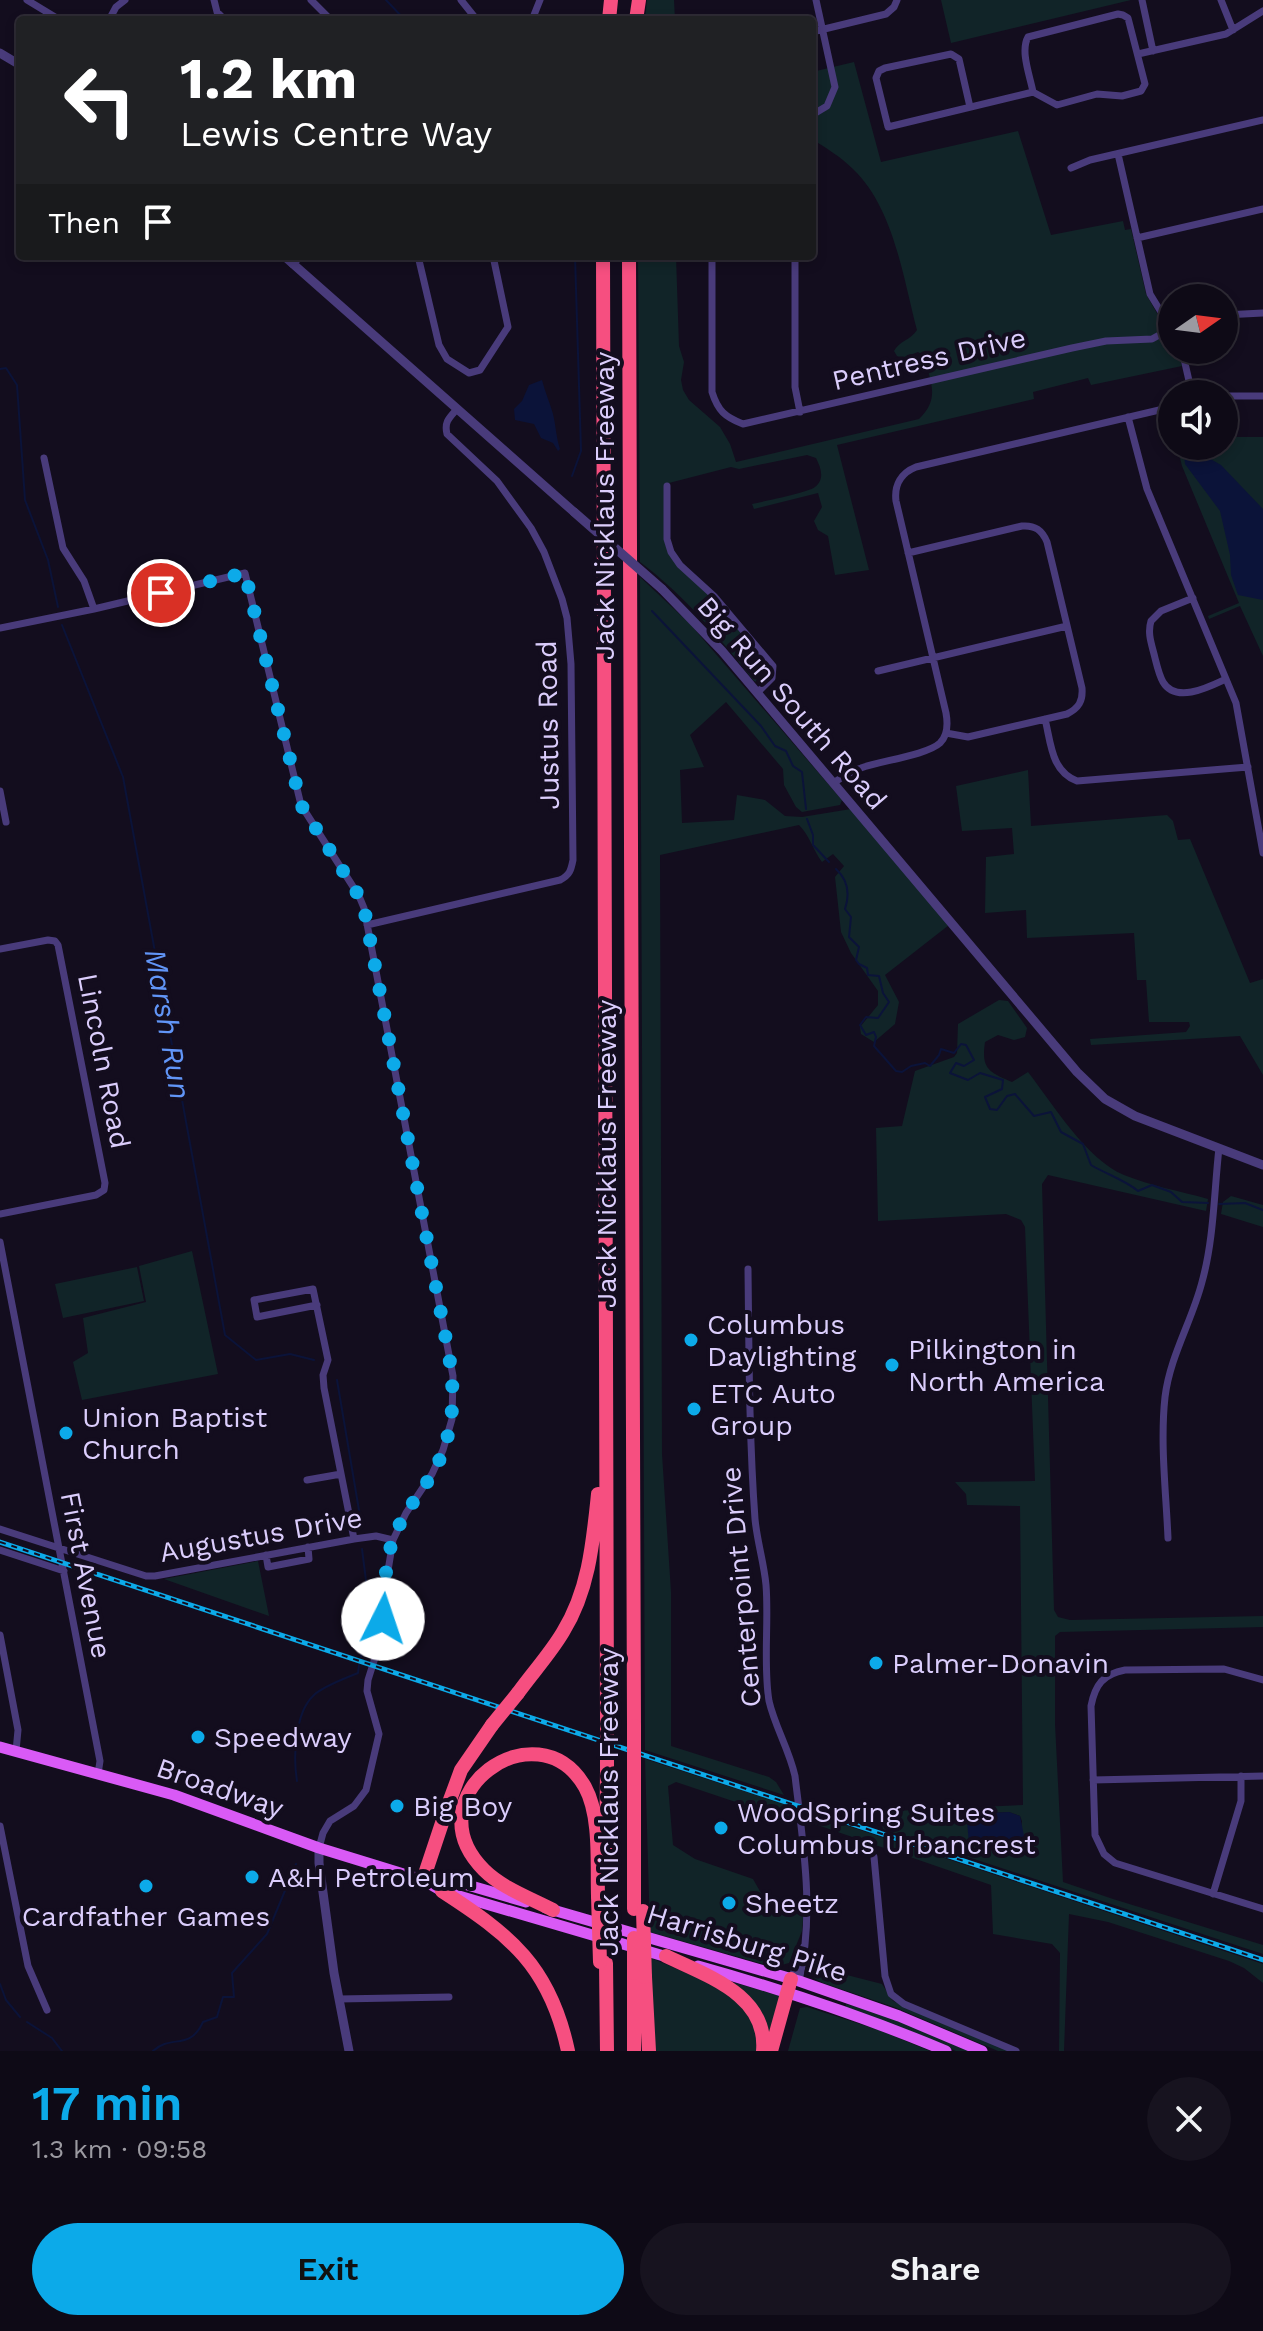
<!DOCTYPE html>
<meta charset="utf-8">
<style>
body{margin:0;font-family:"Work Sans",sans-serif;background:#17131f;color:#f1f3f6;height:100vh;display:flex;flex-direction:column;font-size:30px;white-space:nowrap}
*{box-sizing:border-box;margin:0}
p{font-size:26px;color:#9b9aa1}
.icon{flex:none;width:44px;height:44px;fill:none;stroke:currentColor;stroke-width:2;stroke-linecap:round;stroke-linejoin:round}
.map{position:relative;height:2051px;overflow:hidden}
.panel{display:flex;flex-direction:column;background:#0e0a16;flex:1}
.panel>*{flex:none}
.guide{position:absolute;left:16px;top:16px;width:800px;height:244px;border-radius:8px;box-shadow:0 4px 12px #0003,0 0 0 2px #2e2b35;background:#202124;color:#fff;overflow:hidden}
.needle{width:52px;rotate:76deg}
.fabs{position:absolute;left:1158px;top:284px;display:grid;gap:16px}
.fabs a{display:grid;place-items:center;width:80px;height:80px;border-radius:50%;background:#0e0a16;box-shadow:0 4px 12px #0003,0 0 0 2px #2e2b35;font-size:40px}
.pin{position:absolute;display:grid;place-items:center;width:68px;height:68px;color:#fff;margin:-34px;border:4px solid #fff;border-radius:50%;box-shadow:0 2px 8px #0007}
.me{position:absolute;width:88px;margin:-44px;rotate:4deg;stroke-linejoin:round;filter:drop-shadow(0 0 6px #0008)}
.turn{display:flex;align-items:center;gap:28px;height:168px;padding:0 32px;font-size:36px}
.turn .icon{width:104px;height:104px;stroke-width:2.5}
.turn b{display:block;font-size:56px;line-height:68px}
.then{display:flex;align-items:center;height:76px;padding:0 32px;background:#0003;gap:16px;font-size:30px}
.round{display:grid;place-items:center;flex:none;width:84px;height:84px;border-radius:42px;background:#17131f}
.summary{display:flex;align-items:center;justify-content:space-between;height:136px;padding:0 32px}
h1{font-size:48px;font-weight:600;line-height:60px;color:#0caae9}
.cta{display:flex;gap:16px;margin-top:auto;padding:16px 32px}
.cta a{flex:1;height:92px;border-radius:48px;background:#0caae9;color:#111;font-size:32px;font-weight:600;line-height:92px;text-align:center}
.cta a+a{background:#17131f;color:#f1f3f6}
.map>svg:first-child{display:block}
.green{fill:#112428;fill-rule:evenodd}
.water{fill:#0b1339}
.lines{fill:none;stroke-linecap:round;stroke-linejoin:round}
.stream{stroke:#0b1339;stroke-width:2}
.minor{stroke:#493b7b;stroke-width:7}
.tertiary{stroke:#493b7b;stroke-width:9}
.primary{stroke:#d95af6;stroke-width:11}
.motorway{stroke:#f64f80;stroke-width:14}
.rail-casing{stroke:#0caae9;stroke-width:5}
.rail{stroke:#130d1e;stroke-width:2;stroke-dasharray:6;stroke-linecap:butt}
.tertiary-bridge{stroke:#493b7b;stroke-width:9}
.motorway-bridge{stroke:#f64f80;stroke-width:14}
.route{stroke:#0caae9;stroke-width:14;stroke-dasharray:0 25.2}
.poi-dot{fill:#0caae9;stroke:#130d1e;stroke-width:3}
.labels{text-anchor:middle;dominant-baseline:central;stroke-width:8;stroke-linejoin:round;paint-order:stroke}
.street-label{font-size:28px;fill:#dbcdfc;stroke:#130d1e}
.poi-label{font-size:28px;fill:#dbcdfc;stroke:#130d1e;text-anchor:start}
.water-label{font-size:30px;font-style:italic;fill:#6195f7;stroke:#130d1e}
</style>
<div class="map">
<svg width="1263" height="2051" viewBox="0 0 1263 2051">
<rect width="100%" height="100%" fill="#130d1e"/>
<path class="green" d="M 647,0 L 674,0 L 675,20 L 645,20 Z
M 941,0 L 1131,0 L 951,43 Z
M 854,62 L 881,162 L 1018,131 L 1051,235 L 1123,221 L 1125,230 L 1131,229 L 1146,294 L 1172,340 L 1172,350 L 1178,351 L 1182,366 L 1091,385 L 1088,378 L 1033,392 L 1034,399 L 837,445 L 869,570 L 835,575 L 828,536 L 818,530 L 814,521 L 822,507 L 818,493 L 754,509 L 752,504 C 765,501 807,493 815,487 C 825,479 821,468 816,458 L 807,455 L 739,469 L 731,467 L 665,484 L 667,548 L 770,665 L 771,675 C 765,682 763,683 754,681 C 721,639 684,595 640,562 L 638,256 L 676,256 L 679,346 L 684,362 L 681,380 L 683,390 L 689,400 L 720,427 L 730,444 L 736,462 L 919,419 C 941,398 930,381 924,356 L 918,352 L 902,358 L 897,356 L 894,351 C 899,341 911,340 917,330 C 903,278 894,208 853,169 C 841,157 826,148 812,139 L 812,72 Z
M 1224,437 L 1263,437 L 1263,656 L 1240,606 L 1209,619 L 1208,616 L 1239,603 L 1182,466 L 1177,446 L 1224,446 Z
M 640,577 L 690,624 L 842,800 L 840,805 L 802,812 L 796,807 L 784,785 L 783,769 L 726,702 L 690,735 L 704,767 L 680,770 L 682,823 L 734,820 L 737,795 L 765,800 L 785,816 L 802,817 L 851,809 L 949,925 L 885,975 L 899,1002 L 895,1024 L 874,1042 L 861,1034 L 860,1027 L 878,1005 L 878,991 L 851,953 L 841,932 L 835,877 L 844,866 L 833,854 L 822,862 C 813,850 810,836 799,825 L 660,855 L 662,1454 L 671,1592 L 671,1746 L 769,1777 L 776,1782 L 784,1795 L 645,1750 Z
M 1028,770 L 1031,826 L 1167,815 L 1173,821 L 1178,840 L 1190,839 L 1250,983 L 1263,979 L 1263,1075 L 1240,1036 L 1091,1045 L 1090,1039 L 1186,1032 L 1190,1026 L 1189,1022 L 1149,1022 L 1146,980 L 1137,980 L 1134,933 L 1027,938 L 1026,910 L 985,913 L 986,857 L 1014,854 L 1012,828 L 962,831 L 956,786 Z
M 999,1000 L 1008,1001 L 1027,1028 L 1025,1037 L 1014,1040 L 998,1035 L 985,1042 C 981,1069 989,1072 1012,1082 L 1028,1072 C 1052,1103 1087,1160 1124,1175 C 1151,1186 1180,1191 1208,1199 L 1206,1211 L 1048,1175 L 1042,1184 L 1054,1610 L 1058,1617 L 1070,1620 L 1263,1616 L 1263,1627 L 1060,1632 L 1055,1636 L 1055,1724 L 1063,1882 L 1113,1899 L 1263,1945 L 1263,1954 L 883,1829 L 882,1824 L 886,1822 L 893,1811 L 1023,1805 L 1020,1506 L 967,1505 L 966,1494 L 955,1482 L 1035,1481 L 1025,1227 L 1021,1220 L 1006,1214 L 878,1221 L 876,1128 L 902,1126 L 915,1071 L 954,1057 L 957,1053 L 958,1024 ZM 1009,1812 L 1020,1816 L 1022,1821 L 1019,1854 L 970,1844 L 972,1814 Z
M 1231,1196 L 1263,1205 L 1263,1227 L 1221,1214 L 1223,1202 Z
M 192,1251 L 218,1374 L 82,1400 L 73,1362 L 88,1353 L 83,1318 L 146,1302 L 139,1266 Z
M 137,1267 L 144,1301 L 63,1318 L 55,1284 Z
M 258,1561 L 269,1616 L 164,1579 Z
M 645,1759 L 789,1806 L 789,1820 L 676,1782 L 668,1786 L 673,1845 L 695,1859 L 753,1879 L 761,1893 L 804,1906 L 802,1931 L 789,1963 L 774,1967 L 650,1932 Z
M 806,1812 L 1263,1964 L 1263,1983 L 1244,1968 L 1229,1961 L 1108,1922 L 1069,1914 L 1064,2051 L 1059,2051 L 1060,1953 L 1052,1944 L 993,1934 L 991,1885 L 806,1821 Z
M 651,1958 L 703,1980 L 729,1993 L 754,2019 L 760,2051 L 653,2051 Z
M 808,1965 L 882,1984 L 893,2001 L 899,2004 L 1010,2051 L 998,2051 L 894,2007 L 823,1983 L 814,1978 Z
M 732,1982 L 780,1996 L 770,2042 Z
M 846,2004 L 886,2014 L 973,2051 L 956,2051 L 846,2007 Z
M 807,2007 L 879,2030 L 930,2051 L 788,2051 L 800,2008 Z"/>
<path class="water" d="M 542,380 C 545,392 550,403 553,414 C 556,426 556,437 560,449 L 558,451 L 553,443 L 541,438 L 534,424 L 515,420 L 514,409 L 522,401 L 529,385 Z
M 1183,446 L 1203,446 L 1207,457 L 1221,465 L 1263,509 L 1263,600 L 1238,595 L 1231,575 L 1230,555 L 1220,511 L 1185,464 Z
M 1009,1812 L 1020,1816 L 1025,1841 L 1023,1851 L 1015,1854 L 969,1844 L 967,1821 L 972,1814 Z"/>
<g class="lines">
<path class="stream" d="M 386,0 L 405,20
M 0,369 L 6,368 L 17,385 L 25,500 L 48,560 L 58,607
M 572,476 L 581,451 L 575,256
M 652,611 L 761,726 L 775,746 L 786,751 L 793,766 L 802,772 L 806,809
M 62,625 L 123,777 L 225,1335 L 256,1360 L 290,1354 L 314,1360
M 807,819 L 813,835 L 813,845 L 829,862
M 836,869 C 848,880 850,894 845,909 L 851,917 L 849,937 L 859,947 L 856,960 L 859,964 L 867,968 L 868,975 L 879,976 L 883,993 L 889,1002 L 878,1018 L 866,1017 L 860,1025 L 866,1035 L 874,1032 L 876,1037 L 874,1046 L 896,1071 L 902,1072 L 911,1066 L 925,1063 L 930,1066 L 939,1055 L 941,1049 L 954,1053 L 961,1044 L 966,1045 L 974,1060 L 964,1066 L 956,1063 L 950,1073 L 968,1080 L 980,1073 L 1003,1080 L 1002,1089 L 985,1097 L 990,1109 L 997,1110 L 1007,1096 L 1015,1094 L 1034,1116 L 1051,1112 L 1061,1132 L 1083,1144 L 1091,1165 C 1106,1174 1125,1180 1138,1191 L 1152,1185 L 1171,1192 L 1182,1202 L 1208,1203
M 1219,1204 L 1245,1203 L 1263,1210
M 337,1380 L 361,1522
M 361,1657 L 369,1604 L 362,1549
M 297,1781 C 293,1757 295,1713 313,1696 C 321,1687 346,1678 358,1673 L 359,1665
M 0,1984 L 6,2000 L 20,2017
M 27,2022 L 52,2038 L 62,2051
M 153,2051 C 171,2034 190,2051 203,2022 L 217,2017 L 223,1997 L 234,1997 L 232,1973 L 267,1934 L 296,1864"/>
<path class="minor" d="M 27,0 L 60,20
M 214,0 L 217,12 L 225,20
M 311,0 L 331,20
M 461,0 L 477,20
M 1142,0 L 1153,51
M 1221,0 L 1233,30
M 109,20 L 116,7 L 125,0
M 532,20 L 540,0
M 812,32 L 886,14 L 894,7 L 897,0
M 1138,54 L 1226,34 L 1263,11
M 970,107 L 959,59 L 951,54 L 885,68 L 879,71 L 876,78 L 888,127 L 1033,92 L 1057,105 L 1097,94 L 1122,96 L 1141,91 L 1145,84 L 1128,18 L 1123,15 L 1118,14 L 1028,37 C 1020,51 1030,76 1033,92
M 812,115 L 827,106 L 835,87 L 816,0
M 1118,154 L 1150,294 L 1172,330
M 1071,168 L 1090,160 L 1263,120
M 1137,238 L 1263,209
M 418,256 L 439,345 L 447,359 L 469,373 L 480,370 L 508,327 L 493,256
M 712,256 L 712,392 C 718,411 725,417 743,424 L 1072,348 L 1106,341 L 1152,339 L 1172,328
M 795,256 L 795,387 L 800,412
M 292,264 L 302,256
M 1224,315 L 1263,313
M 1182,350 L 1192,394
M 1224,396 L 1263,396
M 1128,417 L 1147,489 L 1236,703 L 1263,853
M 44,458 L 63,548 L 84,581 L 94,609
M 667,486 L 667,539 L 671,552 L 680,565 L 714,596 L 773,666 L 772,678 L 758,692
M 908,553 L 1022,526 C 1035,525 1042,530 1047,542 L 1082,688 C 1083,701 1079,708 1067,714 L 968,737 L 946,733
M 1193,598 L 1161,611 L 1151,621 C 1147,634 1152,645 1155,658 C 1157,666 1159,675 1163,682 C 1176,704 1209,687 1226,679
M 0,628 L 94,609 L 245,573 L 301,805 L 359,896 L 364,908 L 453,1376 L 452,1419 L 443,1450 L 432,1474 L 406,1513 L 393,1540 L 386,1583 L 380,1642 L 368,1680 L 367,1691 L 379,1734 L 366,1790 L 354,1806 L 330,1821 L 323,1833 L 319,1848
M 878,671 L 1067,626
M 1045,719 C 1051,743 1051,771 1077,781 L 1248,767
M 833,783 C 842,778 851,771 861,768 C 880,761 927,755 940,743 C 948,735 948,724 946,713 L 896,501 C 894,485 901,473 916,467 L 1172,407
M 0,791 L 6,822
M 367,925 L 560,880 C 570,875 571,870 573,860 L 571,664 L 567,618 L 562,599 L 544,552 L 531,528 L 497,481 L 447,434 C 444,422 449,418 457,409
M 0,949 L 48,940 L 55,941 L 58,945 L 105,1183 L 104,1190 L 96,1195 L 0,1214
M 0,1242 L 100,1761 L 98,1774
M 748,1269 C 749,1352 749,1436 755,1519 C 757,1541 764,1563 766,1585 C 769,1622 763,1665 769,1701 C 775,1727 789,1749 795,1776 C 803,1844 815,1913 799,1981
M 317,1305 L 257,1317 L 254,1300 L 313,1289 L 328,1360 L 323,1375 L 324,1388 L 354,1539
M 307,1480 L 341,1474
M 0,1529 L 146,1576 L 155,1576 L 354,1539 L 376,1536 L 393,1540
M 1168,1538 C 1166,1492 1160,1443 1165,1397 C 1170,1356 1192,1321 1202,1282 C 1214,1239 1214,1192 1219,1148
M 0,1550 L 64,1571
M 266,1555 L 268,1567 L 309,1559 L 308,1547
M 0,1635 L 18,1730 L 16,1751
M 1263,1680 L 1224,1669 L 1125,1670 C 1103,1674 1095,1685 1091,1706 L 1095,1835 L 1104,1854 L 1115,1863 L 1263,1909
M 1093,1780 L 1263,1776
M 0,1826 L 28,1966 L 47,2010
M 874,1857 L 885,1976 L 891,1994 L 904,2004 L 1016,2051
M 1213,1894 L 1241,1801 L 1241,1776
M 791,1979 L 804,1946
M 339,1999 L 449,1997"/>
<path class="tertiary" d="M 0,53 L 20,65
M 284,256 L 574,512
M 662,589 L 722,651 L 1077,1072 L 1105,1099 L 1135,1116 L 1263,1165
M 319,1848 L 319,1863 L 334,1973 L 349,2051"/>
<path class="primary" d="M 0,1747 L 174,1795 L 319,1848 L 423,1880 L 442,1891 L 674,1959
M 426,1880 L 447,1879 L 526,1902
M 546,1908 L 799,1981 L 899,2016 L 982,2051
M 698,1966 C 784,1990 865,2017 946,2051"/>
<path class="motorway" d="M 609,20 L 611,0
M 636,20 L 639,0
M 603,256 L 607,1715
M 629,256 L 634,1726
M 518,1693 C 533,1672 550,1654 563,1632 C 589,1590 593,1542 598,1494
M 634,1779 L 634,1909
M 606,1870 L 607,1770
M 423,1880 L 447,1808 L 461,1770 L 492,1725
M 442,1891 C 510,1935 550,1966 568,2051
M 553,1910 C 530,1898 502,1888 484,1870 C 410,1796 537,1704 585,1787 C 601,1816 597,1864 598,1896
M 666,1956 C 707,1976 768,1995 763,2051
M 606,1963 L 607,2051
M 634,1973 L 634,2051
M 645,1977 L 649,2051
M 771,2051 L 791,1979"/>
<g class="rail-casing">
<path id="rail" d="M 0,1542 L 1263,1960"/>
</g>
<use href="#rail" class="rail"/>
<path class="tertiary-bridge" d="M 574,512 L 662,589"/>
<path class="motorway-bridge" d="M 492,1725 L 518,1693
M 607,1770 L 607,1715
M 634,1779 L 634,1726
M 598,1896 L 600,1962
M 643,1911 L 645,1977
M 634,1973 L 634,1938"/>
</g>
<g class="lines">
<path class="route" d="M 161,593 L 245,573 L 301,805 L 359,896 L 364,908 L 447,1345 C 456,1390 456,1435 431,1476 C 418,1497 401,1516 393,1540 C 384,1564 385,1594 383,1619"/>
</g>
<g class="poi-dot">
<circle cx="691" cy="1340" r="8"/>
<circle cx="892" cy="1365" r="8"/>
<circle cx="694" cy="1409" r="8"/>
<circle cx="66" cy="1433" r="8"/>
<circle cx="876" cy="1663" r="8"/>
<circle cx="198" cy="1737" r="8"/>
<circle cx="397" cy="1806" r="8"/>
<circle cx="721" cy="1828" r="8"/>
<circle cx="252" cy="1877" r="8"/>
<circle cx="146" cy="1886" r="8"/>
<circle cx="729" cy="1903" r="8"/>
</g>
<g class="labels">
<g class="street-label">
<text transform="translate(929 359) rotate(-13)">Pentress Drive</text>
<text transform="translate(604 506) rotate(-90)">Jack Nicklaus Freeway</text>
<text transform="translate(792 703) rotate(49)">Big Run South Road</text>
<text transform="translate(548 725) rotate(-91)">Justus Road</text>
<text transform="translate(104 1061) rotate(79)">Lincoln Road</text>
<text transform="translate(606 1154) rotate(-90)">Jack Nicklaus Freeway</text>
<text transform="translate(261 1535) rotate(-10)">Augustus Drive</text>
<text transform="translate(86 1575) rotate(79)">First Avenue</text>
<text transform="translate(741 1587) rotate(-95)">Centerpoint Drive</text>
<text transform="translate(220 1788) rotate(19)">Broadway</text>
<text transform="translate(608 1802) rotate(-90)">Jack Nicklaus Freeway</text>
<text transform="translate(747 1943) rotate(17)">Harrisburg Pike</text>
</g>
<g class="poi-label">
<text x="707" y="1324">Columbus<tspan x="707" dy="32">Daylighting</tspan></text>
<text x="908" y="1349">Pilkington in<tspan x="908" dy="32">North America</tspan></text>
<text x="710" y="1393">ETC Auto<tspan x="710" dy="32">Group</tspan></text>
<text x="82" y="1417">Union Baptist<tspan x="82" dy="32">Church</tspan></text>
<text x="892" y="1663">Palmer-Donavin</text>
<text x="214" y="1737">Speedway</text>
<text x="413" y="1806">Big Boy</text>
<text x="737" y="1812">WoodSpring Suites<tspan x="737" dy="32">Columbus Urbancrest</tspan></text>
<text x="268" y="1877">A&amp;H Petroleum</text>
<text x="745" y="1903">Sheetz</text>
<text x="146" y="1916" text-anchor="middle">Cardfather Games</text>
</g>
<g class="water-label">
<text transform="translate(168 1024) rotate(80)">Marsh Run</text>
</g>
</g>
</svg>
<div class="fabs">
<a><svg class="needle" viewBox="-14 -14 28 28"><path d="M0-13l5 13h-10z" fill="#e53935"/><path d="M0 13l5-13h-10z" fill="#9b9aa1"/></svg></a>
<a><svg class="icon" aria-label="sound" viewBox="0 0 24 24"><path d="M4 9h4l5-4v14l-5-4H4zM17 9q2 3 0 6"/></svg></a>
</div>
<div class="pin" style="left:161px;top:593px;background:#d93025"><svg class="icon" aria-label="arrive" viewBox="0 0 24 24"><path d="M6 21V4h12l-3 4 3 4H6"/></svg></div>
<svg class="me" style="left:383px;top:1619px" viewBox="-20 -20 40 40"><circle r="19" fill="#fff"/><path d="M0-13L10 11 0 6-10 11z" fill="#0caae9"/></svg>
<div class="guide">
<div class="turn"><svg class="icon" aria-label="left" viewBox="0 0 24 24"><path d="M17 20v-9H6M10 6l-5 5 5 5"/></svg><div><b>1.2 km</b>Lewis Centre Way</div></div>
<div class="then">Then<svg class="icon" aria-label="arrive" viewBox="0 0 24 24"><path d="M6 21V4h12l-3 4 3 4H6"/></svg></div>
</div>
</div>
<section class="panel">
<div class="summary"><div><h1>17 min</h1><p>1.3 km · 09:58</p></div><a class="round"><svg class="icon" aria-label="close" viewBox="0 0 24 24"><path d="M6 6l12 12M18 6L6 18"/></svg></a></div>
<div class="cta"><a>Exit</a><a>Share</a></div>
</section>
